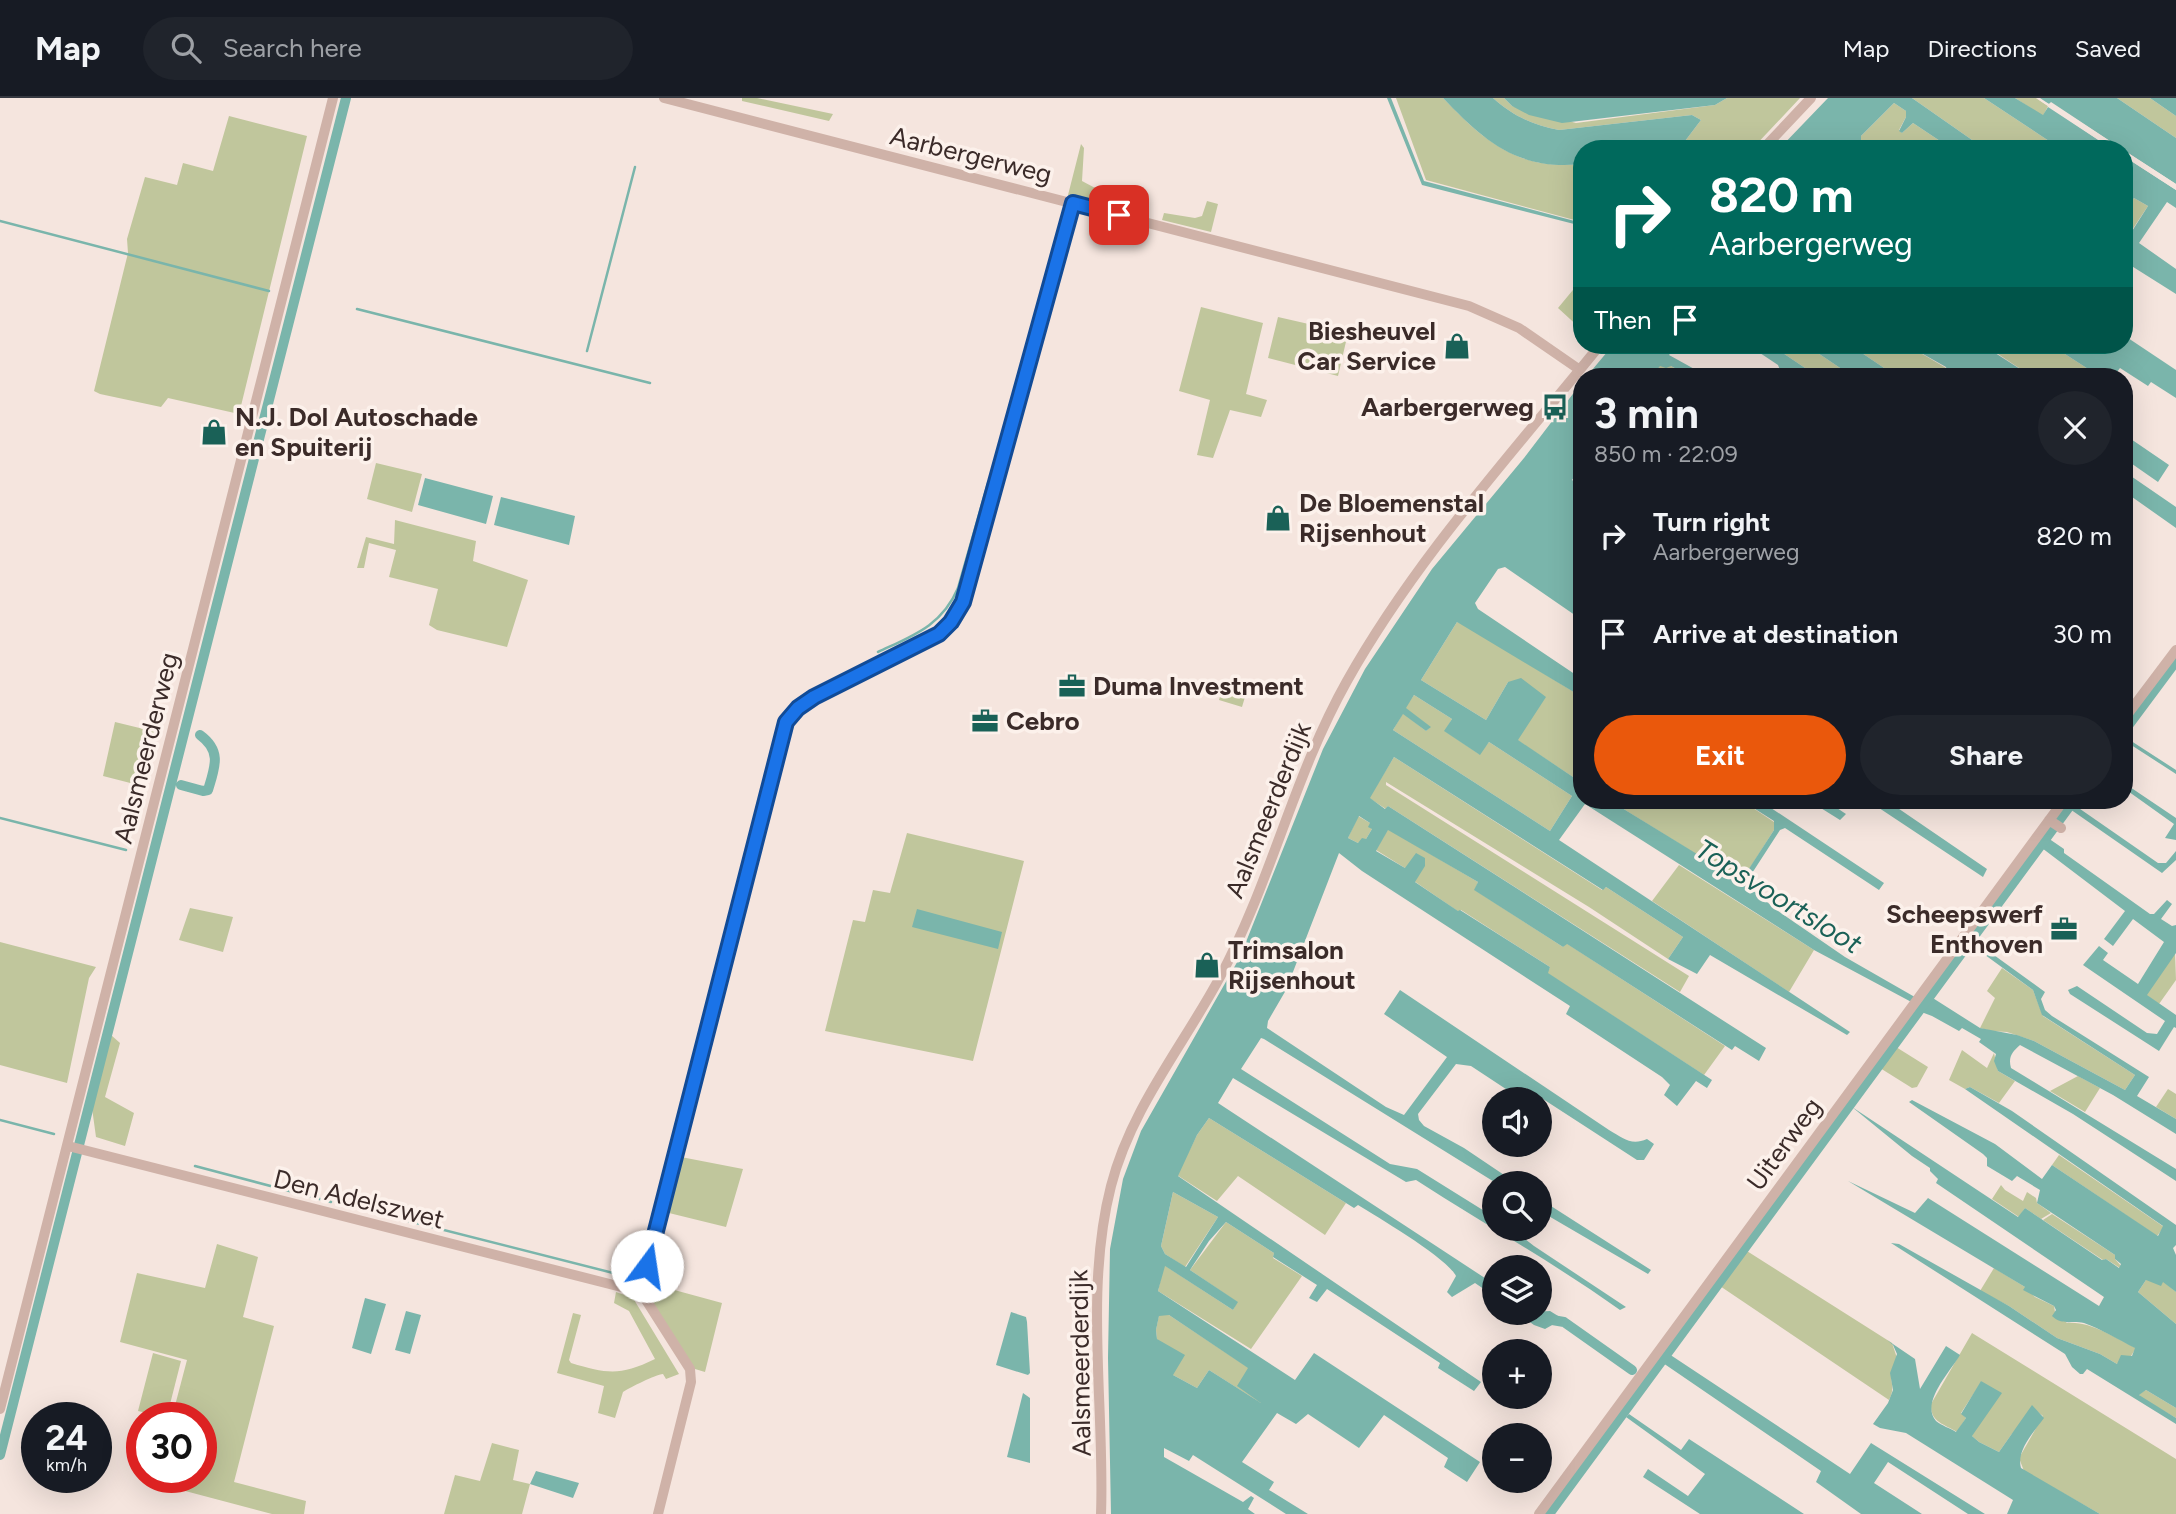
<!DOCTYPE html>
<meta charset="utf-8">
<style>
body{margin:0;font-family:Figtree,sans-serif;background:#20242c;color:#f1f3f6;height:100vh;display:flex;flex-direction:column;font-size:26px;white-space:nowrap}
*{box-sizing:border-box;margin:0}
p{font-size:23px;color:#9ea1a6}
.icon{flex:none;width:38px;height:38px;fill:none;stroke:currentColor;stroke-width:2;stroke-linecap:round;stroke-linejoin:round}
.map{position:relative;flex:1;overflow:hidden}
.panel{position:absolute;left:1573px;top:270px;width:560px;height:441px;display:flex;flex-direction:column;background:#171b24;border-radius:28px;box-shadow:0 7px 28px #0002}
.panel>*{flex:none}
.guide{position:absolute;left:1573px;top:42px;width:560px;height:214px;border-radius:28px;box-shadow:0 7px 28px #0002;background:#00695c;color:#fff;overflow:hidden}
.tools{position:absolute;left:1482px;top:989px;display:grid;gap:14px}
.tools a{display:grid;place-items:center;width:70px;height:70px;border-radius:50%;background:#171b24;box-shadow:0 7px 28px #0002;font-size:35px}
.speed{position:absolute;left:21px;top:1304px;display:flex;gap:14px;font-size:35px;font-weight:700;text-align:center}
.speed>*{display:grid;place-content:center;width:91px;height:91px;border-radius:50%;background:#171b24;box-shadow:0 7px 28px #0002;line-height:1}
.speed small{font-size:18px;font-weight:400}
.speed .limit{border:10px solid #d22;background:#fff;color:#111}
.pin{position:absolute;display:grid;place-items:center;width:60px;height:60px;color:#fff;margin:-30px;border-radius:14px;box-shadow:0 4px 10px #0006}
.me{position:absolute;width:77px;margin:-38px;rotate:14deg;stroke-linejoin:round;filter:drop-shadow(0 0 5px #0008)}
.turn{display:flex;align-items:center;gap:24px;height:147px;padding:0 21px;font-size:32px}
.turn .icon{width:91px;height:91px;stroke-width:2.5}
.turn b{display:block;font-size:49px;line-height:60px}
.then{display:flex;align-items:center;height:66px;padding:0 21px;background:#0003;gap:14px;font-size:26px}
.round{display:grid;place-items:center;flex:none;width:74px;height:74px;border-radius:37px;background:#20242c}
.summary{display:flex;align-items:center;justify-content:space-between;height:119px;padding:0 21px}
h1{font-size:42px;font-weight:700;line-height:52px}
.button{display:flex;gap:14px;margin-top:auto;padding:14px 21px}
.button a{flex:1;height:80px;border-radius:42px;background:#ea580c;color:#fff;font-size:28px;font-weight:700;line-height:80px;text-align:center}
.button a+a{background:#20242c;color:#f1f3f6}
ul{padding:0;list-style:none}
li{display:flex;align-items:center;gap:21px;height:98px;padding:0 21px}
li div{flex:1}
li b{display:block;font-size:26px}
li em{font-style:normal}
header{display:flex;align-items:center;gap:42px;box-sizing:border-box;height:98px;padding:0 35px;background:#171b24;border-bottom:2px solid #363941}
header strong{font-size:33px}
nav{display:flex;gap:38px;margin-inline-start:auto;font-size:24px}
.search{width:490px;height:63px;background:#20242c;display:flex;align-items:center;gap:18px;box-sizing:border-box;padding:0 24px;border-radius:38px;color:#9ea1a6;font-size:26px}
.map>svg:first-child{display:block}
.green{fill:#c0c69c}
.water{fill:#7ab5ab;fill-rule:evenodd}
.pier{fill:#f5e5de}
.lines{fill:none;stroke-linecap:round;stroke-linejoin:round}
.stream{stroke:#7ab5ab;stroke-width:2.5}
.canal{stroke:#7ab5ab;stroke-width:10}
.minor{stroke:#cfb2a8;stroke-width:10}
.route-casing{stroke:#114b97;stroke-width:18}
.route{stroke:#1a73e8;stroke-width:12}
.labels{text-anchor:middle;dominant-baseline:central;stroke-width:7;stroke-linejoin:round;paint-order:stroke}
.street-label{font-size:26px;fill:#3b2b29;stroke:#fcf1eb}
.poi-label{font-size:26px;font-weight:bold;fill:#3b2b29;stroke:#fcf1eb;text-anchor:start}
.water-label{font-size:28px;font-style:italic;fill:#1a6157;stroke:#fcf1eb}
</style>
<header>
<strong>Map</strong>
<div class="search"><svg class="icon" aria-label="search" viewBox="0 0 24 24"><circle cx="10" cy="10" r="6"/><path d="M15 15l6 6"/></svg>Search here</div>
<nav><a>Map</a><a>Directions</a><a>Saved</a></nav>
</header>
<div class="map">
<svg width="2176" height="1416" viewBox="0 0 2176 1416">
<rect width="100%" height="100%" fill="#f5e5de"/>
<path class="green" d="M 742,0 L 757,0 L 833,16 L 829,23 L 742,3 Z
M 1396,0 L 1443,0 C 1484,43 1519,73 1582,66 L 1582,124 L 1426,82 Z
M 1493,0 L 1504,0 L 1512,8 L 1576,25 L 1715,7 L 1727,0 L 1800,0 L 1752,51 L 1679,51 L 1701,22 L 1692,17 L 1559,32 C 1533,27 1513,18 1493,0 Z
M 1912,0 L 1984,0 L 2061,51 L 1985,51 Z
M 2015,0 L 2036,0 L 2048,8 L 2043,18 Z
M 2117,0 L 2150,0 L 2176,18 L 2176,40 Z
M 1894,5 L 1906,13 L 1906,19 L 1899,32 L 1902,35 L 1913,25 L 1952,51 L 1870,51 L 1861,44 L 1861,38 Z
M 229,18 L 307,38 L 239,316 L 168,300 L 161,309 L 100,296 L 94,293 L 128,155 L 127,141 L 145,79 L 177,87 L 183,65 L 213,73 Z
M 1081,46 L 1084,50 L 1082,83 L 1097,91 L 1129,100 L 1129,113 L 1068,97 Z
M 2134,100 L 2148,108 L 2126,141 L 2124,112 Z
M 1207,103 L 1218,106 L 1211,134 L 1162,122 L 1164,115 L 1195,120 L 1202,118 Z
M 1582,181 L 1582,232 L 1558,210 Z
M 1201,209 L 1263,225 L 1246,296 L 1267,302 L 1261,319 L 1230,312 L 1213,360 L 1197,357 L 1210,302 L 1179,293 Z
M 1278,219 L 1348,235 L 1338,278 L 1268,260 Z
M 1771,247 L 1806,247 L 1852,278 L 1817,278 Z
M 1850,247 L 1907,247 L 1946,270 L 1949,275 L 1946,278 L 1896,278 Z
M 1996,247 L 2051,247 L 2099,278 L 2031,278 L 1992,252 Z
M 1660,267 L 1671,268 L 1689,278 L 1652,278 Z
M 376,365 L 422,376 L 412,414 L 367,401 Z
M 395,422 L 476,443 L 473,463 L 528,482 L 507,549 L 437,532 L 429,527 L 438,491 L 389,479 L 396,452 L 369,445 L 364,470 L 357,470 L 366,439 L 394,446 Z
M 1457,524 L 1462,525 L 1582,599 L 1582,685 L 1517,642 L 1508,584 L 1486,622 L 1421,582 Z
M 1222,592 L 1245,599 L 1242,609 L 1219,602 Z
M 1414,597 L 1452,621 L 1445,633 L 1479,656 L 1489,644 L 1572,698 L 1550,733 L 1393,632 L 1403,615 L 1426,633 L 1430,629 L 1405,610 Z
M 115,624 L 156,634 L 142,688 L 103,678 Z
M 1394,659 L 1602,792 L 1606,789 L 1683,839 L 1668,861 L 1589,809 L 1386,684 L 1386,687 L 1689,878 L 1680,894 L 1388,708 L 1386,711 L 1369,700 Z
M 1609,702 L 1741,702 L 1774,724 L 1774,732 L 1741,784 Z
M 1358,718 L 1370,725 L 1372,731 L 1366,741 L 1358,745 L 1348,740 Z
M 1388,731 L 1478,784 L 1475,792 L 1563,849 L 1566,845 L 1725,948 L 1704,977 L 1547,875 L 1550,869 L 1461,812 L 1459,814 L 1414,783 L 1405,770 L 1376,752 Z
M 907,735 L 1024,763 L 973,963 L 825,933 L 853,822 L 865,824 L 873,792 L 890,795 Z
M 1679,767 L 1814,852 L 1789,894 L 1652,803 Z
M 190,810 L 233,819 L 223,854 L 179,842 Z
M 0,844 L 96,869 L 89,880 L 67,985 L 0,967 Z
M 2175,855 L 2176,882 L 2159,906 L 2146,897 Z
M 2002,870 L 2033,892 L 2043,918 L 2135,977 L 2125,992 L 2034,943 L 2007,934 L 1991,933 L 1980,930 L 1995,900 L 1987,893 Z
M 111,937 L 120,945 L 105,999 L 134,1015 L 125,1048 L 96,1039 L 92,1010 Z
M 1888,944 L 1928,969 L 1917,989 L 1912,990 L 1872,965 Z
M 1962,952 L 1987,970 L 1994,955 L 1998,973 L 2015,983 L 1999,1005 L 1970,989 L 1965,991 L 1949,982 Z
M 2078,978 L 2100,990 L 2085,1014 L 2050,993 Z
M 2168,991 L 2176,996 L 2176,1021 L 2156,1009 Z
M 1209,1020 L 1346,1105 L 1325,1137 L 1238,1078 L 1217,1103 L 1177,1077 L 1197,1037 Z
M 2059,1057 L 2164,1129 L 2157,1138 L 2052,1067 Z
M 681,1059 L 743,1071 L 726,1129 L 669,1115 Z
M 2001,1087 L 2005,1092 L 2023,1103 L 2027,1094 L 2036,1100 L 2037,1105 L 2051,1115 L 2041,1121 L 2025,1110 L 2019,1119 L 1992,1101 Z
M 1173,1094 L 1218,1119 L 1185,1169 L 1165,1156 L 1161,1148 Z
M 2052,1116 L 2115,1157 L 2115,1161 L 2121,1168 L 2120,1170 L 2106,1161 L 2103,1162 L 2043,1122 Z
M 1226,1124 L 1274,1155 L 1273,1160 L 1302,1178 L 1251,1251 L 1158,1193 L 1164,1167 L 1233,1212 L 1237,1204 L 1190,1172 Z
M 217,1146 L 258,1159 L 243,1219 L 274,1228 L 234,1384 L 306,1403 L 304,1416 L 272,1416 L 155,1385 L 157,1379 L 201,1379 L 201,1320 L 172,1319 L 187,1262 L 120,1244 L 137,1175 L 205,1190 Z
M 1739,1148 L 1892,1245 L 1897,1260 C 1895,1266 1891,1271 1891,1278 C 1892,1288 1894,1292 1889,1302 L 1714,1184 Z
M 1994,1170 L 2025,1189 L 2035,1199 L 2054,1208 L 2055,1214 L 2067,1225 C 2091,1223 2115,1240 2136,1250 L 2131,1258 L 2117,1266 L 2100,1256 L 2057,1240 L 2009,1208 L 1980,1193 Z
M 2146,1182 L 2163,1183 L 2176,1194 L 2176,1226 L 2138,1194 Z
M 656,1187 L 722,1205 L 705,1274 L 695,1271 L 645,1196 L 651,1188 Z
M 616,1194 L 633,1200 L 679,1276 L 666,1281 L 663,1276 C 655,1277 631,1289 623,1294 L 615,1320 L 598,1315 L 604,1288 L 557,1275 L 573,1215 L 581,1217 L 569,1262 L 571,1265 C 608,1276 620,1278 655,1261 L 629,1213 L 614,1205 Z
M 1159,1217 L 1169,1217 L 1249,1270 L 1238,1288 L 1278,1316 L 1209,1272 L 1197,1290 L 1173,1277 L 1157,1241 L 1156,1232 Z
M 1972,1235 L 2176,1361 L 2176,1416 L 2100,1416 L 2024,1373 L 2019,1360 L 2043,1318 L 2034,1311 L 2011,1337 L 1999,1354 L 1979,1344 L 1972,1338 L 1982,1283 L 1961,1315 L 1966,1320 L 1957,1334 C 1944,1326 1930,1324 1931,1306 Z
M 153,1255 L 181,1263 L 167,1318 L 164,1319 L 138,1313 Z
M 2146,1292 L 2176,1310 L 2176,1320 L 2140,1299 L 2139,1296 Z
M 492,1345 L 519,1352 L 513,1382 L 530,1386 L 522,1416 L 444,1416 L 455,1377 L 480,1383 Z"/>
<path class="water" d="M 1387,0 L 1391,0 L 1424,83 L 1582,125 L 1582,128 L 1422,87 Z
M 1443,0 L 1493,0 C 1513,18 1533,27 1559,32 L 1692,17 L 1701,22 L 1679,51 L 1582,51 L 1582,66 C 1518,73 1484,43 1443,0 Z
M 1504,0 L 1727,0 L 1715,7 L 1562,25 L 1529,17 L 1512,8 Z
M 1828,0 L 1912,0 L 1985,51 L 1952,51 L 1913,25 L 1902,35 L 1899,33 L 1906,19 L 1906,13 L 1894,5 L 1861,38 L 1861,44 L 1870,51 L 1779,51 Z
M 1984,0 L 2015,0 L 2043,17 L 2048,9 L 2112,51 L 2061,51 Z
M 2040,0 L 2117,0 L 2176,40 L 2176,86 L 2051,5 L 2049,6 Z
M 2150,0 L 2176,0 L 2176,18 Z
M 2125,59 L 2176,92 L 2176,110 L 2167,104 L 2139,145 L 2176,171 L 2176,196 L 2130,167 L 2125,174 L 2125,140 L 2127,141 L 2148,108 L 2134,100 L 2125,112 Z
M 2125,238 L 2176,272 L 2176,300 L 2151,284 L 2148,288 L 2120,270 L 2117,274 L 2123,278 L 2099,278 L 2051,247 L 2124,247 Z
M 1613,247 L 1677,247 L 1669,257 L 1707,278 L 1689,278 L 1671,268 L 1666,270 L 1660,268 L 1652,278 L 1587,278 Z
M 1748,247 L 1771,247 L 1817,278 L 1793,278 L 1789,276 L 1786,278 L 1775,278 L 1780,272 L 1778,267 Z
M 1806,247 L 1850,247 L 1896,278 L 1852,278 Z
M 1907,247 L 1947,247 L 1957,253 L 1966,254 L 1972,247 L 1996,247 L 1992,253 L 2031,278 L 1985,278 L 1986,275 L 1979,271 L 1975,273 L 1971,278 L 1946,278 L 1948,275 L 1946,269 Z
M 1582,284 L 1582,368 L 1572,382 L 1582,389 L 1582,522 L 1505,469 L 1498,471 L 1475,505 L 1478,511 L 1582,581 L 1582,599 L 1457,524 L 1421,582 L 1486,622 L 1508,584 L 1521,580 L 1546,599 L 1518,642 L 1582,685 L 1582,702 L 1609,702 L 1741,783 L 1774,732 L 1774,723 L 1741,702 L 1759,702 L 1884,785 L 1879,792 L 1785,730 L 1780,732 L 1745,786 L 1778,813 L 1845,859 L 1920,902 L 1928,897 L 1980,930 L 2017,937 L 2034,943 L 2125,992 L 2135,977 L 2042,917 L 2033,892 L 1966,843 L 1969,839 L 2045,894 L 2041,901 L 2045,912 L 2052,918 L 2149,979 L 2137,998 L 2176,1021 L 2176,1036 L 2113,997 L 2020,947 C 2012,954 2008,959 2011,970 L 2176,1071 L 2176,1083 L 2073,1016 L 1998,973 L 1994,963 L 1996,956 L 1979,944 L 1981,941 L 1962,930 L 1959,933 L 1932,918 L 1916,912 L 1917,907 L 1814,852 L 1585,706 L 1559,742 L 1850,934 L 1847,937 L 1710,857 L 1697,876 L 1668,861 L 1683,839 L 1606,789 L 1603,792 L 1394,659 L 1370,700 L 1385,711 L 1388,708 L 1766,950 L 1759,963 L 1735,948 L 1732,952 L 1567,846 L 1563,849 L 1474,792 L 1478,784 L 1388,732 L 1376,753 L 1405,770 L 1416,755 L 1425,760 L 1425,768 L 1415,784 L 1458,813 L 1460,812 L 1550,869 L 1548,875 L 1712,982 L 1707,990 L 1696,983 L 1677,1008 L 1664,997 L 1670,987 L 1662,979 L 1566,916 L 1570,908 L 1362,773 L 1339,755 L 1286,892 L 1268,923 L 1267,930 L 1386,1009 L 1404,1017 L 1447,959 L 1384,916 L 1400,892 L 1609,1032 C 1623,1040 1631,1048 1647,1041 L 1654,1046 L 1644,1062 L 1637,1062 L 1526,990 L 1518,999 L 1471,968 L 1456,966 L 1418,1016 L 1419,1022 L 1424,1028 L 1464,1050 L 1516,1085 L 1496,1085 L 1264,941 L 1261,940 L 1241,971 L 1390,1066 L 1417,1071 L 1494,1119 L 1494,1130 L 1512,1131 L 1534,1148 L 1626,1209 L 1620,1212 C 1554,1165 1484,1126 1416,1082 L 1406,1084 L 1233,980 L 1218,1005 L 1494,1186 L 1494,1198 L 1475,1185 L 1452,1199 L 1447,1194 L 1456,1178 C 1447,1160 1379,1120 1358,1107 L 1354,1110 L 1346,1105 L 1209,1020 L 1197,1037 L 1178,1078 L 1481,1284 L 1474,1293 L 1438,1270 L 1440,1265 L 1327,1191 L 1317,1204 L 1309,1200 L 1317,1187 L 1273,1159 L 1274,1155 L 1226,1124 L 1209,1143 L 1190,1172 L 1238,1204 L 1233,1212 L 1165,1168 L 1158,1193 L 1295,1282 L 1314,1255 L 1480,1364 L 1467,1384 L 1444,1369 L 1448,1360 L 1384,1317 L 1359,1350 L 1308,1316 L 1296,1326 L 1277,1315 L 1242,1364 L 1274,1384 L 1269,1392 L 1308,1416 L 1286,1416 L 1193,1357 L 1189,1363 L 1164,1350 L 1164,1359 L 1243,1404 L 1251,1398 L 1254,1400 L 1248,1411 L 1255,1416 L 1111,1416 L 1108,1260 L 1110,1151 L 1123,1081 L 1141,1033 L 1240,859 L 1323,651 L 1365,571 L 1432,471 L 1524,360 ZM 1414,597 L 1452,621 L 1444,633 L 1480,657 L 1489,644 L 1572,698 L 1550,733 L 1393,632 L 1403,616 L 1426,633 L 1431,629 L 1406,610 ZM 1359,718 L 1370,725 L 1368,729 L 1372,731 L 1366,741 L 1362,740 L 1358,745 L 1348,740 ZM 1173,1094 L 1218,1119 L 1186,1169 L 1165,1156 L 1161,1148 ZM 1169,1217 L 1248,1270 L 1237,1288 L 1261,1305 L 1209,1272 L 1197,1290 L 1173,1277 L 1185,1257 L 1157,1241 L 1156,1232 L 1159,1218 Z
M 2125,337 L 2169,367 L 2158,384 L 2125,361 Z
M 2125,374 L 2176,409 L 2176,430 L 2125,394 Z
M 425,380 L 493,398 L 486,426 L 418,407 Z
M 501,399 L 575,418 L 569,447 L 494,427 Z
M 2125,639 L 2176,672 L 2176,676 L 2125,643 Z
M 2124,685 L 2176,720 L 2176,742 L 2165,740 L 2174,726 L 2125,691 Z
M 1808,702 L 1825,702 L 1846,716 L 1840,722 Z
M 1867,702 L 1886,702 L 1987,771 L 1983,779 Z
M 2070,704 L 2158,765 L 2166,765 L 2176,753 L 2176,762 L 2162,775 L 2067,709 Z
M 2045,738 L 2064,751 L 2064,755 L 2150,816 L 2154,816 L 2167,802 L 2172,806 L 2161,821 L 2172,828 L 2176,827 L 2176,855 L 2147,897 L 2176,917 L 2176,930 L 2174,929 L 2159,953 L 2070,896 L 2068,892 L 2077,888 L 2147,935 L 2157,936 L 2165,923 L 2083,867 L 2099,848 L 2108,855 L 2103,862 L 2138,886 L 2164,844 L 2133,821 L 2113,848 L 2104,841 L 2125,813 L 2038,747 Z
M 917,811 L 1002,834 L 998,851 L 912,829 Z
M 1970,989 L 2012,1013 L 2176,1127 L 2176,1147 L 2173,1150 L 2176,1157 L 2176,1194 L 2163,1184 L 2161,1188 L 2146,1182 L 2138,1194 L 2176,1226 L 2176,1310 L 2146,1292 L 2139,1297 L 2176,1320 L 2176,1326 L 2087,1271 L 2083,1276 L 2080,1276 L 2072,1269 L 2065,1256 L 1891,1145 L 1899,1146 L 2009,1208 L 2057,1240 L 2100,1256 L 2117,1266 L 2121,1257 L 2132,1258 L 2135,1250 C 2119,1242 2101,1231 2084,1225 C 2071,1222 2062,1228 2052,1218 L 2056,1212 L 2054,1208 L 2023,1192 L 2025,1189 L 1848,1083 L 1915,1115 L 1928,1100 L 2099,1208 L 2104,1199 L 1936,1085 L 1938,1081 L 1930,1073 L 1930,1070 L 1912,1058 L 1852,1009 L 2018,1119 L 2025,1110 L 2102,1162 L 2106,1161 L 2119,1170 L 2121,1166 L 2115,1161 L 2115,1157 L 2037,1105 L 2040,1092 L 2017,1078 L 2012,1083 L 1987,1068 L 1987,1060 L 1983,1056 L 1909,1004 L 1912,1002 L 1995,1046 L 2042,1081 L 2052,1067 L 2158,1138 L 2163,1128 L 1965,991 Z
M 1540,1101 L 1651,1172 L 1648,1176 L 1540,1113 Z
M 365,1200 L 386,1206 L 371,1256 L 352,1250 Z
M 406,1213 L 421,1217 L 410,1256 L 395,1252 Z
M 1550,1213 L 1563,1221 L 1545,1231 L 1534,1227 L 1517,1215 Z
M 1011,1214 L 1026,1219 L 1027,1224 L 1030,1275 L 1028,1277 L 996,1267 Z
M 1887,1242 L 1915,1261 L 1920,1291 L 1946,1248 L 1960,1257 C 1950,1274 1920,1305 1936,1323 C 1942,1328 1950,1330 1956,1334 L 1966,1320 L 1961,1316 L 1981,1283 L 2002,1295 L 1972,1338 L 1979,1344 L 1999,1354 L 2032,1307 L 2044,1320 C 2034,1334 2016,1352 2021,1370 L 2100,1416 L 2007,1416 L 2013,1402 L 1906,1335 L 1880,1330 L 1873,1326 L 1888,1305 L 1893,1292 L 1890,1275 L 1897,1256 L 1893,1247 Z
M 1669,1256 L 1850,1376 L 1871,1345 L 1985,1416 L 1968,1416 L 1888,1364 L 1874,1385 L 1922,1416 L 1861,1416 L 1816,1384 L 1821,1373 L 1663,1265 Z
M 1023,1295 L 1030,1300 L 1030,1365 L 1007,1359 Z
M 1629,1316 L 1681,1352 L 1689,1341 L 1804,1416 L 1700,1416 L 1643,1379 L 1648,1371 L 1688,1398 L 1705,1376 L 1626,1319 Z
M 536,1373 L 579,1385 L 573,1400 L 530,1386 Z"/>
<path class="pier" d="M 2036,0 L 2049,6 L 2051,4 L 2122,51 L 2112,51 Z
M 2125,53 L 2176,86 L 2176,92 L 2125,59 Z"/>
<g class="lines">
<path class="stream" d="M 0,123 L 269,193
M 357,211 L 650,285
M 587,253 L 635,69
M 878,554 C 912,538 942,528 958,490 L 988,385
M 0,720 L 126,752
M 0,1022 L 54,1036
M 195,1068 L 331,1104
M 361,1111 L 629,1179"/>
<path class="canal" d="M 2124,633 L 2176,563
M 181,687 L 203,693 L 208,692 C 215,669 222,653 200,637
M 1523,1214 L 1529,1218 L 1564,1224 L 1632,1272
M 0,1357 L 346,0
M 1549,1416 L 2074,702"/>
<path class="minor" d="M 664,0 L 1469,208 L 1519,230 L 1580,272
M 1763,51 L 1811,0
M 2124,621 L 2176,552
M 2049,722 L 2061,730
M 68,1048 L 641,1194
M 0,1311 L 333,0
M 658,1416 L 691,1284 L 690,1271 L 641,1194 L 780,642 L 786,624 L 798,610 L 939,536 L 951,524 L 963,504 L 1073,105
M 1101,1416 C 1105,1309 1084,1193 1111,1088 C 1131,1010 1183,948 1220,879 C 1271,784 1294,677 1347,583 C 1416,460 1512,356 1600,247
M 1539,1416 L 2064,702"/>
</g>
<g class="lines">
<g class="route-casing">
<path id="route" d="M 647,1168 L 786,624 L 798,610 L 814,599 L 939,536 L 951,524 L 963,504 L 1073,105 L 1119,117"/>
</g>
<use href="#route" class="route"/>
</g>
<defs>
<g id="shop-bare" transform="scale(2.1)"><path d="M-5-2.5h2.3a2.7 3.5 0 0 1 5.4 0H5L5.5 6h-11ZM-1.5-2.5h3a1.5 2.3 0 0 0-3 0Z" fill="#1a6157" stroke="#fcf1eb" stroke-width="2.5" paint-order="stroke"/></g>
<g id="bus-bare" transform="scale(2.1)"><path d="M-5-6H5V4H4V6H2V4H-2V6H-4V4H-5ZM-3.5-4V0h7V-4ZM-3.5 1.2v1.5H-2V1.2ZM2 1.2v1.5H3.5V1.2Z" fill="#1a6157" stroke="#fcf1eb" stroke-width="2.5" paint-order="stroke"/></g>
<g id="office-bare" transform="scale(2.1)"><path d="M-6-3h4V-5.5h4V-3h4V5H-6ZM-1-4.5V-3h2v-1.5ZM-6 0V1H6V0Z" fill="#1a6157" stroke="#fcf1eb" stroke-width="2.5" paint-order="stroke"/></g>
</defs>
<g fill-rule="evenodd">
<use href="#shop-bare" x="1457" y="248"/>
<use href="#bus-bare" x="1555" y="309"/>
<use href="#shop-bare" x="214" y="334"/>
<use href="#shop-bare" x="1278" y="420"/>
<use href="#office-bare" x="1072" y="588"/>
<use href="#office-bare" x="985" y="623"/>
<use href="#office-bare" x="2064" y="831"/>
<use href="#shop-bare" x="1207" y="867"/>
</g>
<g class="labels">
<g class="street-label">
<text transform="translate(971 57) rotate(14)">Aarbergerweg</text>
<text transform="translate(146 650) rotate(-76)">Aalsmeerderweg</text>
<text transform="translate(1268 712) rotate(-68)">Aalsmeerderdijk</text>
<text transform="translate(1784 1046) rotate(-54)">Uiterweg</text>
<text transform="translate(359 1101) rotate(14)">Den Adelszwet</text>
<text transform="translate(1080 1265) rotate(-91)">Aalsmeerderdijk</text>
</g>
<g class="poi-label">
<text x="1436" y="233" text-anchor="end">Biesheuvel<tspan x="1436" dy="30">Car Service</tspan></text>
<text x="1534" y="309" text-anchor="end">Aarbergerweg</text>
<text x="235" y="319">N.J. Dol Autoschade<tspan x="235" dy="30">en Spuiterij</tspan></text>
<text x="1299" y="405">De Bloemenstal<tspan x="1299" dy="30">Rijsenhout</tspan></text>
<text x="1093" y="588">Duma Investment</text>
<text x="1006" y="623">Cebro</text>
<text x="2043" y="816" text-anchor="end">Scheepswerf<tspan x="2043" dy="30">Enthoven</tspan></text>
<text x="1228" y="852">Trimsalon<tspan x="1228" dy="30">Rijsenhout</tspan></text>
</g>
<g class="water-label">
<text transform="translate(1779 798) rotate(32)">Topsvoortsloot</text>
</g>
</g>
</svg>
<div class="tools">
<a><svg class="icon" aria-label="sound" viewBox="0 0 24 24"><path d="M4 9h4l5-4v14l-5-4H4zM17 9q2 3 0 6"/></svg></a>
<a><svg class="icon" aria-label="search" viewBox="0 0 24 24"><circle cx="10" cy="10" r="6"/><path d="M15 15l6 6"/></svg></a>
<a><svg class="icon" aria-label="layers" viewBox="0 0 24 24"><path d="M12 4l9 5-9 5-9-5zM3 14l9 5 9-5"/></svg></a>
<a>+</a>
<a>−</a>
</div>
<div class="speed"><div>24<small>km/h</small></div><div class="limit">30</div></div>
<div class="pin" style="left:1119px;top:117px;background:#d93025"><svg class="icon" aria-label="arrive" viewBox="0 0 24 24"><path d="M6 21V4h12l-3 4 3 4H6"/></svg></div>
<svg class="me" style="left:647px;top:1168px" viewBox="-20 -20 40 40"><circle r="19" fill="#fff"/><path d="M0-13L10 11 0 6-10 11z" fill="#1a73e8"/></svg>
<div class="guide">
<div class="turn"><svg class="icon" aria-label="right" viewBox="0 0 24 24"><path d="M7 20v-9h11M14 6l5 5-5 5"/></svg><div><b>820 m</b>Aarbergerweg</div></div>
<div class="then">Then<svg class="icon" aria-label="arrive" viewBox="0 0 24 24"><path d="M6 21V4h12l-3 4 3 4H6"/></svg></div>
</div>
<section class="panel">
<div class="summary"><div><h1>3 min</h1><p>850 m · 22:09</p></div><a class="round"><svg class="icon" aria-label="close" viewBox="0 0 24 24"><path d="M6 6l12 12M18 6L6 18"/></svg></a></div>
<ul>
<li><svg class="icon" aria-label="right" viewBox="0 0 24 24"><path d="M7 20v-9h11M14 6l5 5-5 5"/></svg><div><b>Turn right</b><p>Aarbergerweg</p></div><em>820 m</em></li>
<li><svg class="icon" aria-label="arrive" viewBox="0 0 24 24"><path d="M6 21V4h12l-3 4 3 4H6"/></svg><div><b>Arrive at destination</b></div><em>30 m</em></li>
</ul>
<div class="button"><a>Exit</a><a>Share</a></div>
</section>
</div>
